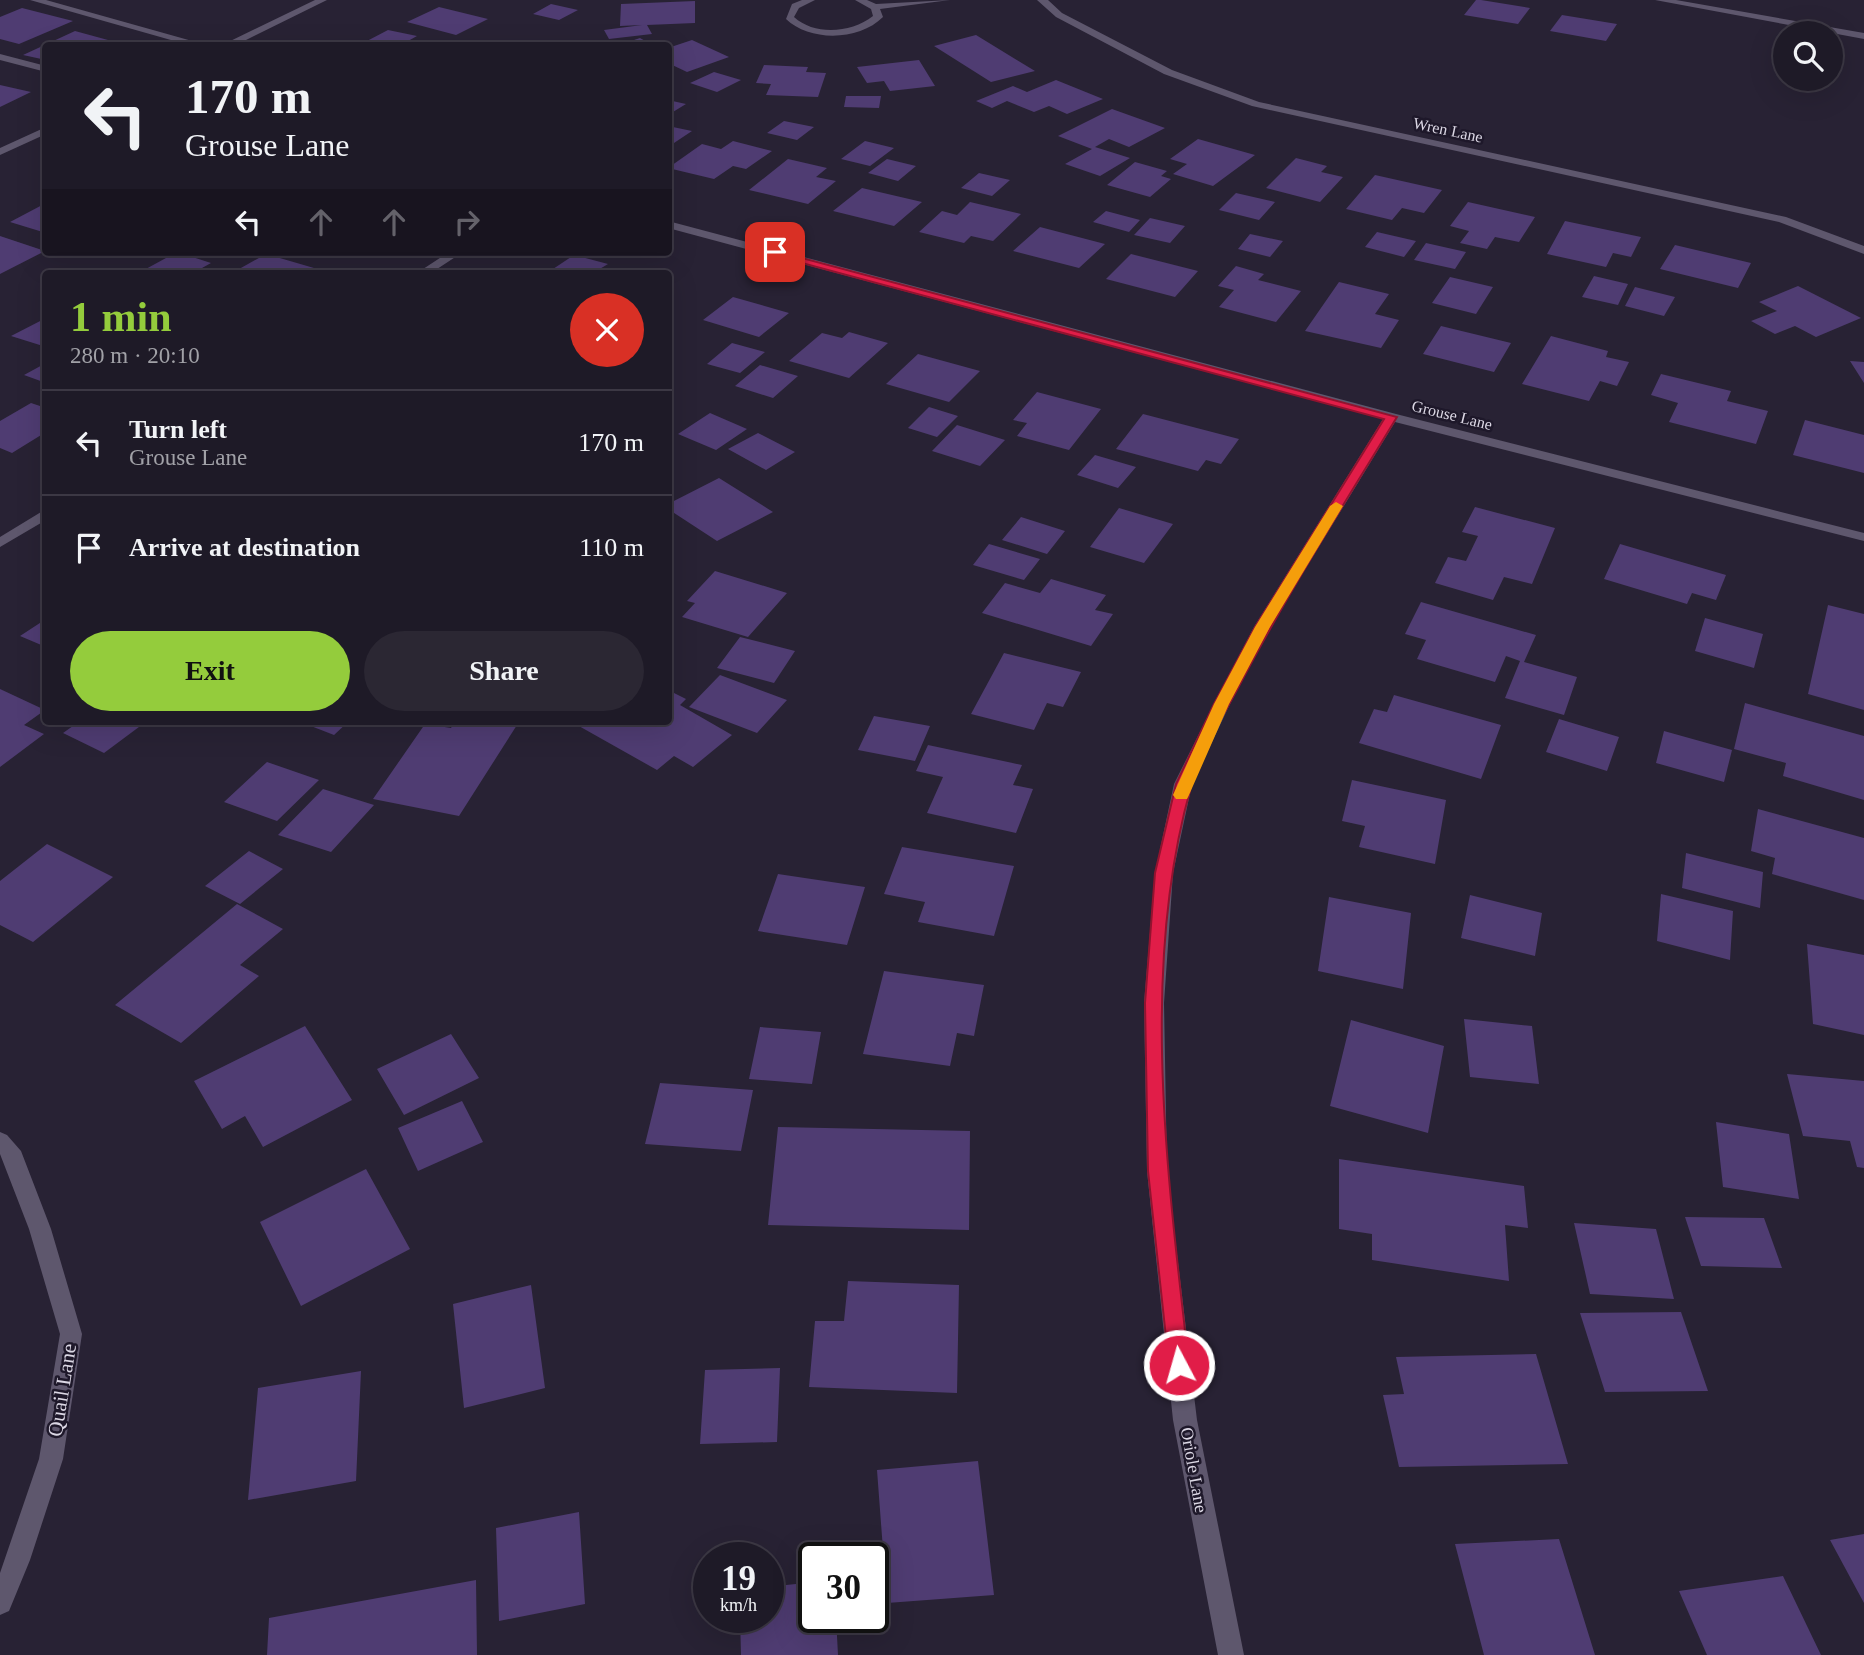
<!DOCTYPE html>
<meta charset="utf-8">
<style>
body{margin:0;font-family:Georgia,serif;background:#2b2733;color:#f1f3f6;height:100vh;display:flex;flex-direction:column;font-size:26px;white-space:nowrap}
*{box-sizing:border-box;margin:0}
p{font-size:23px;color:#a1a1a7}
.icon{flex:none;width:38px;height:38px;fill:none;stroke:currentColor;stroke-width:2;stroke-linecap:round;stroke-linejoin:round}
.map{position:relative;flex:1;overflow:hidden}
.side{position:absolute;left:42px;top:270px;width:630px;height:455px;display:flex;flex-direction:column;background:#1e1a27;border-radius:7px;box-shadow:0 7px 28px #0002,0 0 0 2px #3c3844}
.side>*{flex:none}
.hud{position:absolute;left:42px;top:42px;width:630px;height:214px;border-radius:7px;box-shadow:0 7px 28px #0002,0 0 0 2px #3c3844;background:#1e1a27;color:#f1f3f6;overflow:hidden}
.tools{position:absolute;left:1773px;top:21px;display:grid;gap:14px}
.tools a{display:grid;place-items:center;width:70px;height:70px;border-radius:50%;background:#1e1a27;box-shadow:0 7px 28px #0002,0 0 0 2px #3c3844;font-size:35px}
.speed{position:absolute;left:693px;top:1542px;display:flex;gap:14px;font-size:35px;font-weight:700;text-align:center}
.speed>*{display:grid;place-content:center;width:91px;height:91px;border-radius:50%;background:#1e1a27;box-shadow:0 7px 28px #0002,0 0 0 2px #3c3844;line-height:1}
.speed small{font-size:18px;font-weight:400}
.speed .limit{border:4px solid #111;border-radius:10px;background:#fff;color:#111}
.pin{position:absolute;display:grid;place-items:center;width:60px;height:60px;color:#fff;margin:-30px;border-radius:14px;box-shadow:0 4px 10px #0006}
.me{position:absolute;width:77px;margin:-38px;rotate:354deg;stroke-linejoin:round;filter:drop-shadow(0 0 5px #0008)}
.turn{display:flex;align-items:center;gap:24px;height:147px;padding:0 28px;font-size:32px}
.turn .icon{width:91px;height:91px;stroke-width:2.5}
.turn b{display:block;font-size:49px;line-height:60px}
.lanes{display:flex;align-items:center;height:66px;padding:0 28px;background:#0003;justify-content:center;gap:35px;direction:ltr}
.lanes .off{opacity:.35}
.round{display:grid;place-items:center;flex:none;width:74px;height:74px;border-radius:37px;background:#2b2733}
.headline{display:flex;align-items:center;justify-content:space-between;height:119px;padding:0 28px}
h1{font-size:42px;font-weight:600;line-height:52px;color:#94cc3c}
.action{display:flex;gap:14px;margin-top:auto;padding:14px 28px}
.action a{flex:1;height:80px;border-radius:42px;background:#94cc3c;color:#111;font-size:28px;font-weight:600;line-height:80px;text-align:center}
.action a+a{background:#2b2733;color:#f1f3f6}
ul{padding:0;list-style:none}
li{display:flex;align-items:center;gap:21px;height:105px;padding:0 28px;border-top:2px solid #3c3844}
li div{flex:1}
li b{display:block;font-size:26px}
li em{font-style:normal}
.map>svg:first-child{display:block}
.building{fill:#4f3c72}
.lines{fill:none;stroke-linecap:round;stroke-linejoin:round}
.street{fill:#5e576d;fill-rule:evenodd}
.route{fill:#e11d48;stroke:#92132f;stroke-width:2}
.slow{fill:#f59e0b}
.labels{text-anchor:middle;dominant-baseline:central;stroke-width:5;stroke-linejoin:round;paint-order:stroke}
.far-street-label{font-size:16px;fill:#dbd7e4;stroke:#1e182a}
.street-label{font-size:18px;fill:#dbd7e4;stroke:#1e182a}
.near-street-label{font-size:21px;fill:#dbd7e4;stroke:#1e182a}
</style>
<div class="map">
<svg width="1864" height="1655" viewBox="0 0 1864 1655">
<rect width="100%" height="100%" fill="#282234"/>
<path class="building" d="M 1476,0 L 1481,0 L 1530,8 L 1518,24 L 1464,15 Z
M 695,1 L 695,23 L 647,25 L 652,34 L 609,39 L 604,30 L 642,25 L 620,26 L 621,4 Z
M 551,4 L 578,10 L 559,20 L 533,14 Z
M 439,7 L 488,19 L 456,35 L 407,22 Z
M 22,8 L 73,21 L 19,44 L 0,39 L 0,17 Z
M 1562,15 L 1617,24 L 1606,41 L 1550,31 Z
M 388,30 L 417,36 L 399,46 L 365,42 Z
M 75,31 L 130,46 L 46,46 L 46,60 L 23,55 Z
M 976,35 L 1035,71 L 991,82 L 934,46 Z
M 640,38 L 654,46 L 619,46 L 619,45 Z
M 692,40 L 729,57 L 687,72 L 668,63 L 668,48 Z
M 919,60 L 935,86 L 890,91 L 884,81 L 867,83 L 857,67 Z
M 764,65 L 808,67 L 806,72 L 826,73 L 818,97 L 766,95 L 771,84 L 756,83 Z
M 714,72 L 741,80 L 717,92 L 690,83 Z
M 1056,80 L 1103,99 L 1067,114 L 1049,106 L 1034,112 L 1007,101 L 992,108 L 976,101 L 1013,86 L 1027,92 Z
M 0,85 L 31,92 L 0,107 Z
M 846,96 L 881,96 L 879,108 L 844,107 Z
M 668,100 L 686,104 L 668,115 Z
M 1112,109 L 1165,128 L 1129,147 L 1109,139 L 1095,147 L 1130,158 L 1100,176 L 1065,164 L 1092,149 L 1058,136 Z
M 784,121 L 814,127 L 797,140 L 767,133 Z
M 668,126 L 692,131 L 668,147 Z
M 1198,139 L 1255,155 L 1213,186 L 1173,174 L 1187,164 L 1170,159 Z
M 733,141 L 772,151 L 746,169 L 733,166 L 714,179 L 668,168 L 702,144 L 721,149 Z
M 865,141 L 894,148 L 870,166 L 841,159 Z
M 1296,158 L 1327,166 L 1321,172 L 1343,177 L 1320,202 L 1266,188 Z
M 788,159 L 827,168 L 816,177 L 836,181 L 808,204 L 749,190 Z
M 887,159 L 916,166 L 898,181 L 868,173 Z
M 1135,162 L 1167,171 L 1161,176 L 1171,179 L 1150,197 L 1107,185 Z
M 979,173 L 1010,180 L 992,196 L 961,188 Z
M 1375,175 L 1442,190 L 1424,213 L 1402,208 L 1392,220 L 1346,209 Z
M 862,188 L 922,202 L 894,226 L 833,211 Z
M 1236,193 L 1275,202 L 1259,220 L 1219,210 Z
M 970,202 L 1021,214 L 993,241 L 971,236 L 964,243 L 919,232 L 942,211 L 957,215 Z
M 1468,202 L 1535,217 L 1519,242 L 1495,237 L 1487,249 L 1460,243 L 1469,231 L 1450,226 Z
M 46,203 L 46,233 L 10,222 Z
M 1106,211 L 1140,220 L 1129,232 L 1093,222 Z
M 1150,218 L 1185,226 L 1170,243 L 1134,235 Z
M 1565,221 L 1641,237 L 1631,257 L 1613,253 L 1606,267 L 1547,254 Z
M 1040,227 L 1105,244 L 1079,268 L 1013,251 Z
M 1377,232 L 1416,241 L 1404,257 L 1365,247 Z
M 1250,234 L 1283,241 L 1270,257 L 1238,249 Z
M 0,236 L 45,251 L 0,274 Z
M 1426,243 L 1466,252 L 1455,269 L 1414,260 Z
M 1675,245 L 1751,263 L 1738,288 L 1660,269 Z
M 177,252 L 211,263 L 193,273 L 153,273 L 144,270 Z
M 266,254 L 314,268 L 305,273 L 232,273 Z
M 1131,254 L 1198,271 L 1175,297 L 1106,279 Z
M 574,255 L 608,264 L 598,270 L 605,273 L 547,273 Z
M 1236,266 L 1264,274 L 1258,280 L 1301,291 L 1276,322 L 1219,307 L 1234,290 L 1218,286 Z
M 1594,276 L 1628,284 L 1618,305 L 1582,297 Z
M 1450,277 L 1493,287 L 1476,314 L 1432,303 Z
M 1339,282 L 1389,294 L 1375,314 L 1399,320 L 1381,348 L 1305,331 Z
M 1798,286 L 1861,318 L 1816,337 L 1795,326 L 1775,334 L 1751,321 L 1777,311 L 1759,302 Z
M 1635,287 L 1675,297 L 1664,316 L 1625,306 Z
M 733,297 L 789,313 L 759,337 L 703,320 Z
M 46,318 L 46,345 L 43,346 L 11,336 Z
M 1441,326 L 1511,343 L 1494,372 L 1423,354 Z
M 849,332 L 888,343 L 849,378 L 789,361 L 822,333 L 842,338 Z
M 1551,336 L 1608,351 L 1606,357 L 1629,362 L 1617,386 L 1600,381 L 1589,401 L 1522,384 Z
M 732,343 L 765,352 L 740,373 L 707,364 Z
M 918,354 L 980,371 L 949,402 L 886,384 Z
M 1850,361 L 1864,362 L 1864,383 Z
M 46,363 L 46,383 L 24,375 Z
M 760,365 L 798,376 L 773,398 L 735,386 Z
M 1661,374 L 1731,391 L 1727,401 L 1768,411 L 1756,444 L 1669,422 L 1678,403 L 1651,395 Z
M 1037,392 L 1101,409 L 1069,450 L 1017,436 L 1027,423 L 1013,420 Z
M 31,403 L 46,408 L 46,432 L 12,453 L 0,448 L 0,421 Z
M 929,407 L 958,416 L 937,437 L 908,428 Z
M 710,413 L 747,429 L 716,450 L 678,434 Z
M 1143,414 L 1239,439 L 1221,464 L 1206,460 L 1198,471 L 1116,449 Z
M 1805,420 L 1864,435 L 1864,473 L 1793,455 Z
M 957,425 L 1005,440 L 980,466 L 932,451 Z
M 758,433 L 795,452 L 766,470 L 728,449 Z
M 1095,455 L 1136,467 L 1118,488 L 1077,475 Z
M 719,478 L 773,512 L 717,541 L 668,509 L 668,504 Z
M 1475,507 L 1555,528 L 1532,584 L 1504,577 L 1493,600 L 1435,583 L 1448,557 L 1466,561 L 1478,536 L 1462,532 Z
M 1119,508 L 1173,524 L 1144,563 L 1090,547 Z
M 1021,517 L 1065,531 L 1047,554 L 1002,540 Z
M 989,544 L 1040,559 L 1024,580 L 973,565 Z
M 1620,544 L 1726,575 L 1716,600 L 1692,593 L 1687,604 L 1604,579 Z
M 715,571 L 787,593 L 748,637 L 682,617 L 695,603 L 687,601 Z
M 1051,579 L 1106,595 L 1095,610 L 1113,614 L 1091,646 L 982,613 L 1005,583 L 1040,593 Z
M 1421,602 L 1536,635 L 1524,662 L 1577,677 L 1564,715 L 1505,698 L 1520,661 L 1506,656 L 1495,682 L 1417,659 L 1426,640 L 1405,634 Z
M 1828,605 L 1864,614 L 1864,710 L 1808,694 Z
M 1705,618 L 1763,634 L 1754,668 L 1695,651 Z
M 46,619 L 46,647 L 20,636 Z
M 740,637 L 795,651 L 774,683 L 717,668 Z
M 1004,653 L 1081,672 L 1063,707 L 1047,703 L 1034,730 L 971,714 Z
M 720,675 L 787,700 L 757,733 L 689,707 Z
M 0,689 L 45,710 L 24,725 L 44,734 L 0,767 Z
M 668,690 L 686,699 L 680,705 L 732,735 L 693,767 L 674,756 L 657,770 L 570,721 L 668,721 Z
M 1394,695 L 1501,725 L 1481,779 L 1359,743 L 1374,709 L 1387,712 Z
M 1745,703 L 1864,736 L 1864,800 L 1783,776 L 1786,763 L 1734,749 Z
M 874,716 L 930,726 L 915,761 L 858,750 Z
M 1559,719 L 1619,737 L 1607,771 L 1546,752 Z
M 80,721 L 147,721 L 104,753 L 63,733 Z
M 298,721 L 349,721 L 334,735 Z
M 455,721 L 493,721 L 517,725 L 459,816 L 373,799 L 425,724 L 451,728 Z
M 1664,731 L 1732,750 L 1724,782 L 1656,763 Z
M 928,745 L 1022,765 L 1013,785 L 1033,789 L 1016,833 L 927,813 L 943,777 L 916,771 Z
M 267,762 L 319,780 L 277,821 L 224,802 Z
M 1352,780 L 1446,800 L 1435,864 L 1359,847 L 1365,826 L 1342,821 Z
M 323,789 L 374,805 L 331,852 L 278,835 Z
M 1758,809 L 1864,838 L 1864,900 L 1772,874 L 1775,858 L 1751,851 Z
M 47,844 L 113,877 L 33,942 L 0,925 L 0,881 Z
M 902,847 L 1014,866 L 994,936 L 918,922 L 925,902 L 884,894 Z
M 249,851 L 283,869 L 240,904 L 205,886 Z
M 1686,853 L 1763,872 L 1760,908 L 1682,888 Z
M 778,874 L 865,887 L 847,945 L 758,931 Z
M 1661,894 L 1733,911 L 1730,960 L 1657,941 Z
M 1470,895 L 1542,913 L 1535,956 L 1461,938 Z
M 1329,897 L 1411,913 L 1403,989 L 1318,971 Z
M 237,904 L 283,929 L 240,965 L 259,976 L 181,1043 L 115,1005 Z
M 1807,944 L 1864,955 L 1864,1035 L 1813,1024 Z
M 884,971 L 984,985 L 974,1036 L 957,1033 L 950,1066 L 863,1054 Z
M 1464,1019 L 1532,1026 L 1539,1084 L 1470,1077 Z
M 1351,1020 L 1444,1046 L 1428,1133 L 1330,1106 Z
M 305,1026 L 352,1100 L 263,1147 L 245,1116 L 222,1129 L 194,1081 Z
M 760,1027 L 821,1032 L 812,1084 L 749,1079 Z
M 451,1034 L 479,1078 L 404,1115 L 377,1069 Z
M 1787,1074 L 1864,1081 L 1864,1168 L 1857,1167 L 1850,1141 L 1803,1136 Z
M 660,1083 L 753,1090 L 741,1151 L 645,1144 Z
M 462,1101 L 483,1142 L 418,1171 L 398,1128 Z
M 1716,1122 L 1789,1134 L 1799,1199 L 1723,1187 Z
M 778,1127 L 970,1131 L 969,1230 L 768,1225 Z
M 1339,1159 L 1524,1186 L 1528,1228 L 1505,1225 L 1509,1281 L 1372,1260 L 1372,1234 L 1339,1229 Z
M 366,1169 L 410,1249 L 301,1306 L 260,1222 Z
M 1685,1217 L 1764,1218 L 1782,1268 L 1701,1266 Z
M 1574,1223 L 1656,1229 L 1674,1299 L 1590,1294 Z
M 848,1281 L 959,1285 L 957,1393 L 809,1387 L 815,1321 L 844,1321 Z
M 531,1285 L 545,1388 L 464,1408 L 453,1304 Z
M 1681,1312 L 1708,1391 L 1605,1392 L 1580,1313 Z
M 1536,1354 L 1568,1464 L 1399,1467 L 1383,1395 L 1404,1394 L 1396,1357 Z
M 780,1368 L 777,1442 L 700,1444 L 705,1370 Z
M 361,1371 L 356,1481 L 248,1500 L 258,1388 Z
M 978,1461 L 994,1595 L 887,1603 L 877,1470 Z
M 579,1512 L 585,1604 L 499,1621 L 496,1528 Z
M 1864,1534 L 1864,1603 L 1830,1540 Z
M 1559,1539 L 1595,1655 L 1484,1655 L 1455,1544 Z
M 1783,1576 L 1821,1655 L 1707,1655 L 1679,1591 Z
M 476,1580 L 477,1655 L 267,1655 L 269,1618 Z
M 814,1582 L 814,1617 L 836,1617 L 838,1655 L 741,1655 L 740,1617 L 768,1617 L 768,1587 Z"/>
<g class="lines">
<path class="street" d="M 30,0 L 46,0 L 210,46 L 192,46 Z
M 315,0 L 327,0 L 234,46 L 220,46 Z
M 802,0 L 815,0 L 799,8 L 794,17 C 815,36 851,33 873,16 L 871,9 L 855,0 L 867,0 L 876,4 L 950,0 L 880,9 L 883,17 C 859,41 810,42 786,19 L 792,4 Z
M 1037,0 L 1048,0 L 1062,13 L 1172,70 L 1259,102 L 1786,217 L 1864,246 L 1864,254 L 1779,222 L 1252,106 L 1164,74 L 1056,17 Z
M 1655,0 L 1676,0 L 1864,33 L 1864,39 Z
M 0,54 L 46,66 L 46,72 L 0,60 Z
M 46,127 L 46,134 L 0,155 L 0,148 Z
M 668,221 L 1396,414 L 1864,533 L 1864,541 L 1395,422 L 1270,627 L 1230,704 L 1192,784 L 1173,873 L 1164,1003 L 1167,1171 L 1197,1420 L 1244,1655 L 1218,1655 L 1173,1420 L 1147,1171 L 1144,1003 L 1155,873 L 1174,784 L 1214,704 L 1254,627 L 1383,419 L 668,228 Z
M 449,252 L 463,252 L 431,273 L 417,273 Z
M 46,509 L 46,520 L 0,547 L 0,537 Z
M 0,1132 L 7,1135 L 21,1151 L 51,1229 L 82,1334 L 63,1459 L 30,1560 L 9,1611 L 0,1615 L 0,1573 L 39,1459 L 60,1334 L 29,1229 L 0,1154 Z"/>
</g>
<path class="route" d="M 772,250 L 1397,417 C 1343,506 1287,594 1239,686 C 1222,718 1200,753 1191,787 C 1139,969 1168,1180 1189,1365 L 1186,1372 L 1179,1375 L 1172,1372 L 1169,1365 L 1148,1171 L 1145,1003 L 1155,873 L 1176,784 L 1214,704 L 1255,627 L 1384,419 L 772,255 Z"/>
<path class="slow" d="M 1336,502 L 1343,506 L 1270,627 L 1229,704 L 1189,795 L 1187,799 L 1176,799 L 1173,795 L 1214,704 L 1255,627 L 1330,506 Z"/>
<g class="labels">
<g class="far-street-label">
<text transform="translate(1448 130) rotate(12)">Wren Lane</text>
<text transform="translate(1452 415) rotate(14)">Grouse Lane</text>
</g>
<g class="street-label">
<text transform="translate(1194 1470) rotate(80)">Oriole Lane</text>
</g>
<g class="near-street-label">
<text transform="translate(62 1390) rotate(-81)">Quail Lane</text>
</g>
</g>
</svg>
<div class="tools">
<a><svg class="icon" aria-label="search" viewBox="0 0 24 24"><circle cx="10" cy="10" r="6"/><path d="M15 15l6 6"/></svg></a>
</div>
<div class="speed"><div>19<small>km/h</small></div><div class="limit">30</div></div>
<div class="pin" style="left:775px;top:252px;background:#d93025"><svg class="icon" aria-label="arrive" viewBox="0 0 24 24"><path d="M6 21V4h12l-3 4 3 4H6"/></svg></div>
<svg class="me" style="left:1179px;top:1365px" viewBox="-20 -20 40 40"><circle r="17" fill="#e11d48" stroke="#fff" stroke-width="3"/><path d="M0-11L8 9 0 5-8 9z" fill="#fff"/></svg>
<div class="hud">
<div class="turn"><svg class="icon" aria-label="left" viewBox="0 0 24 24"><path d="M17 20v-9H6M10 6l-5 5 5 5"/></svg><div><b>170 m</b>Grouse Lane</div></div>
<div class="lanes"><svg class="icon" aria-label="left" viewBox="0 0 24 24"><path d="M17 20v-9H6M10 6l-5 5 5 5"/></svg><svg class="icon off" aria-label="ahead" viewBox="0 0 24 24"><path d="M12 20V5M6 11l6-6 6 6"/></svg><svg class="icon off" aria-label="ahead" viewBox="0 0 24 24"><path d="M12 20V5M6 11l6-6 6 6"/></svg><svg class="icon off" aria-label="right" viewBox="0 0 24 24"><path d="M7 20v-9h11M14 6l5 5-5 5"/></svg></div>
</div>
<section class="side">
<div class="headline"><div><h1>1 min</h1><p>280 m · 20:10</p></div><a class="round" style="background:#d93025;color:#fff"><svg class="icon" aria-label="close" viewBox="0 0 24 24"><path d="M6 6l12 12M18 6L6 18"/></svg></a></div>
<ul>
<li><svg class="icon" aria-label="left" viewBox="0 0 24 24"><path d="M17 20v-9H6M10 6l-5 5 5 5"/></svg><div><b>Turn left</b><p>Grouse Lane</p></div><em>170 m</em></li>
<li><svg class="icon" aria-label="arrive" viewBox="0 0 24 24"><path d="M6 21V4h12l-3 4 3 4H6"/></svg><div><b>Arrive at destination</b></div><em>110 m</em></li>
</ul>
<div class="action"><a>Exit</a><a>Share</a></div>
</section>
</div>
